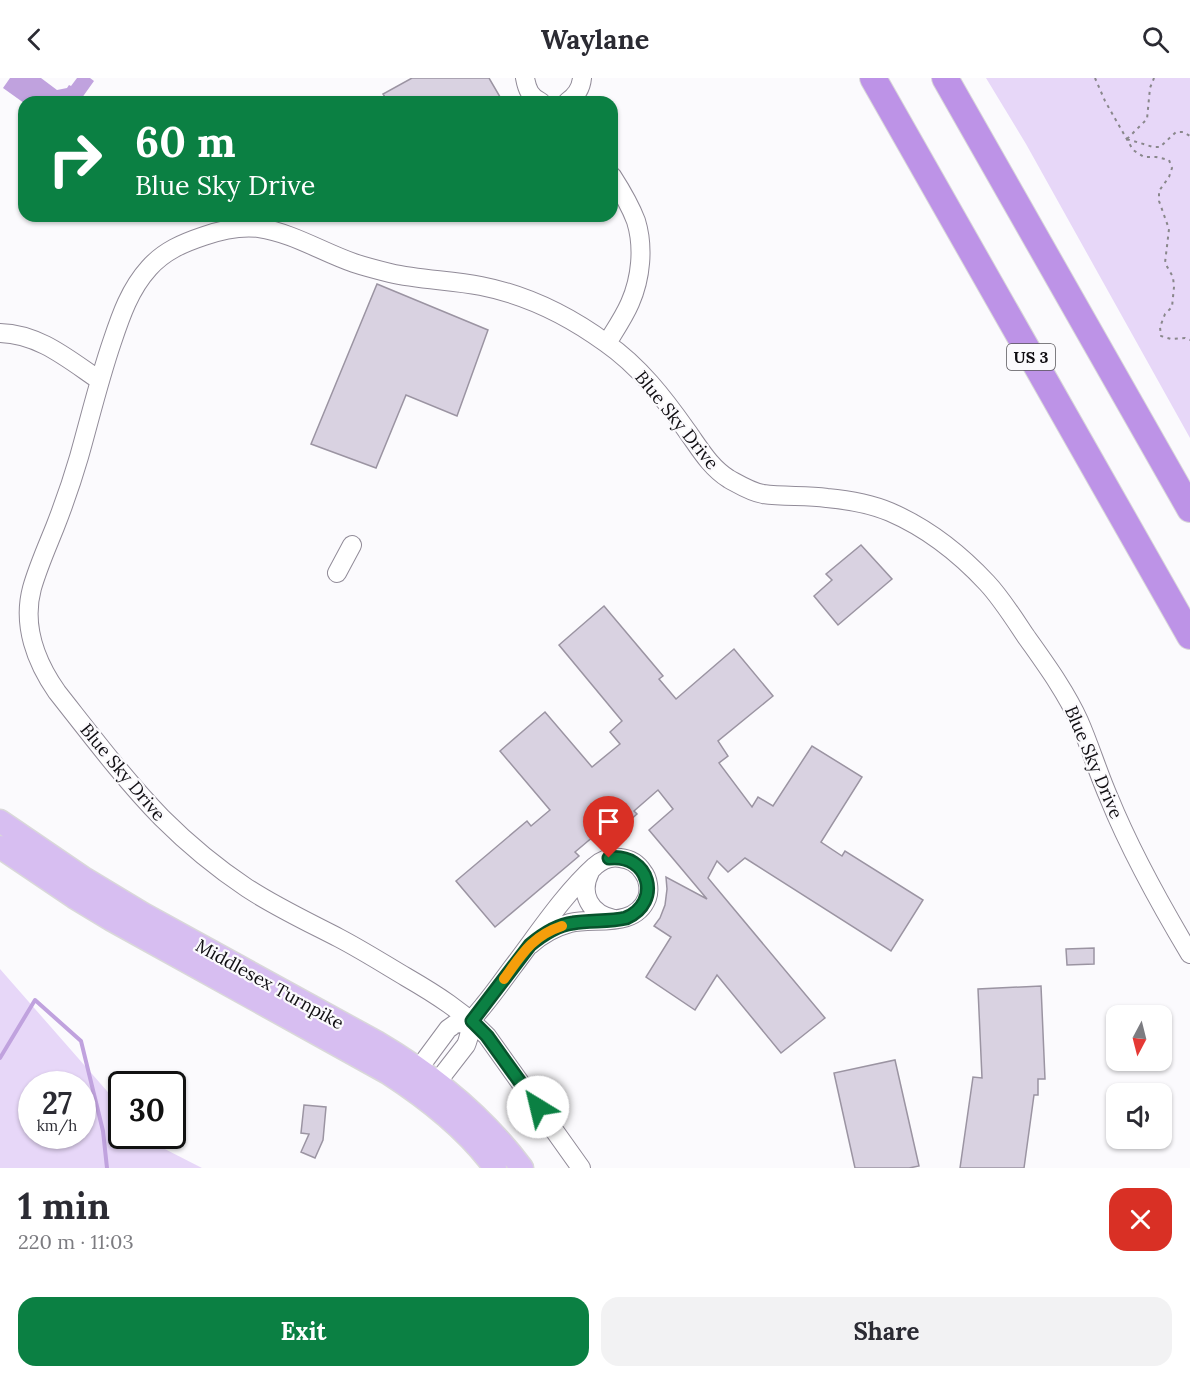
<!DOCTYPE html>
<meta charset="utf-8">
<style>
body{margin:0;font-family:Lora,serif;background:#f2f2f3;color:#2b2b33;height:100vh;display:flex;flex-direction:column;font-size:22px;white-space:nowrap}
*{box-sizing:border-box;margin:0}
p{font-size:20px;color:#7c7c81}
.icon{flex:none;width:33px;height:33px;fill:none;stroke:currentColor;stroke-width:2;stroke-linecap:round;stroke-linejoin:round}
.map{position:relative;height:1090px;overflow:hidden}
.sheet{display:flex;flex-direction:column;background:#fff;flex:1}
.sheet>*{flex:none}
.hud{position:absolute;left:18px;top:18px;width:600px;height:126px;border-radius:18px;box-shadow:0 2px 4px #0004;background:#0b8043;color:#fff;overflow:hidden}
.needle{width:39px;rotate:187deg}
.controls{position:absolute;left:1106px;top:927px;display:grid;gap:12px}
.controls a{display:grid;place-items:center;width:66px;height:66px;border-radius:12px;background:#fff;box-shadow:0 2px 4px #0004;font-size:30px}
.speed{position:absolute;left:18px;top:993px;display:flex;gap:12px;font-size:30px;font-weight:700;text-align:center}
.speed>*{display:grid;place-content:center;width:78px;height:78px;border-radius:50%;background:#fff;box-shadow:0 2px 4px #0004;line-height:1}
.speed small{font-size:15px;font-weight:400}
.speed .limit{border:3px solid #111;border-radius:9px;background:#fff;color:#111}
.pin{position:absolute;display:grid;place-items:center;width:51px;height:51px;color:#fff;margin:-62px -26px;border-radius:50% 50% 50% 0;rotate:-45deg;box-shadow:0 0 6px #0007}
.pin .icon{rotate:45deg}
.me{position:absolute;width:66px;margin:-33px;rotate:324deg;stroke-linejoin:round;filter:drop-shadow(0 0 4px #0008)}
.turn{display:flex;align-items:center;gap:21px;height:126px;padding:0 18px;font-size:27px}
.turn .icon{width:78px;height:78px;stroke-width:2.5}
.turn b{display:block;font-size:42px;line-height:51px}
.round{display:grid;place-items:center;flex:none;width:63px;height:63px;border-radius:18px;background:#f2f2f3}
.head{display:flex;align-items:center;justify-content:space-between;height:102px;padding:0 18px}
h1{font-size:36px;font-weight:700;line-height:45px}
.action{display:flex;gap:12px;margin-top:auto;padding:12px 18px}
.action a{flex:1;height:69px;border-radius:18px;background:#0b8043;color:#fff;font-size:24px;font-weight:700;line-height:69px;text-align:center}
.action a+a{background:#f2f2f3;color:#2b2b33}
header{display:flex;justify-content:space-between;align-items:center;height:78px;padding:0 18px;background:#fff;font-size:27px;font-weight:700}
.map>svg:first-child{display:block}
.green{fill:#e7d7f8;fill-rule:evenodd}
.water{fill:#c0a2de}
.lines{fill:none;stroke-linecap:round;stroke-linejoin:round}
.stream{stroke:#c0a2de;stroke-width:4}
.building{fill:#d9d2e1;stroke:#9b94a2;stroke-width:1.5}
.minor-casing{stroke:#918b98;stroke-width:20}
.major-casing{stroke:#d9d8d9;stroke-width:25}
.highway-casing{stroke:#d9d8d9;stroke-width:28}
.path{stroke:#89878b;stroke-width:2;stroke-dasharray:3 4.5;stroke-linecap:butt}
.minor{stroke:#fff;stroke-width:18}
.major{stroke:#d7bef1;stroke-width:22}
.highway{stroke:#bd93e7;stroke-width:26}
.route-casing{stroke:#07532c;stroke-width:15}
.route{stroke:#0b8043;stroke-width:10}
.slow{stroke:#f59e0b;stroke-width:10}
.labels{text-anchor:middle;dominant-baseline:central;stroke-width:4.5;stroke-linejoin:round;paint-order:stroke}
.shield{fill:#fbfafd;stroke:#565458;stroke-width:1.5}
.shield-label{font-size:16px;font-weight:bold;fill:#0f0d11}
.street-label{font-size:18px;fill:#0f0d11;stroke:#fbfafd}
</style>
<header><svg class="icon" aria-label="back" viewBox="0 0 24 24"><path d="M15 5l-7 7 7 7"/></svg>Waylane<svg class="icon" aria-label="search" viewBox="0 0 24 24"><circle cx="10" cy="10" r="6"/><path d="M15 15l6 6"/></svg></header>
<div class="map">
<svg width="1190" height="1090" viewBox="0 0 1190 1090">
<rect width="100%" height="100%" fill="#fbfafd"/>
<path class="green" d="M 986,0 L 1190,0 L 1190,360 L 1026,66 Z
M 0,891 L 121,1029 L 122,1058 L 147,1058 L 155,1066 L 202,1090 L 0,1090 ZM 82,1006 L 82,1058 L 32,1058 L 32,1006 Z"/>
<path class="water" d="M 10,0 L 41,0 L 57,12 L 67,10 L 69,7 L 71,8 L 77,0 L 90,0 L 94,3 L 79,24 L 24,24 L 24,25 L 3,10 Z"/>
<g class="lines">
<path class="stream" d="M 0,980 L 35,922 L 81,963 L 103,1053 L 107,1090"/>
</g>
<path class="building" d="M 412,0 L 489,0 L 503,24 L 388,24 L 383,16 Z
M 377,206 L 488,252 L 457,338 L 406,317 L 376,390 L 311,366 Z
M 861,467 L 892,501 L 838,547 L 814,518 L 832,502 L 826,496 Z
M 604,528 L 663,598 L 659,601 L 676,621 L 734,571 L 773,618 L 718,663 L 728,678 L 719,685 L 752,729 L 758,719 L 773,728 L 812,668 L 862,699 L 821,764 L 842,778 L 845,773 L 923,822 L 891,873 L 745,780 L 728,794 L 717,783 L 708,800 L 825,940 L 781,975 L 717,897 L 695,932 L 646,899 L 671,859 L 654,848 L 660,840 L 665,827 L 667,811 L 666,799 L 707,821 L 649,752 L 673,731 L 658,712 L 634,733 L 637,736 L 628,744 L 625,740 L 598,763 L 594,758 L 575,774 L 579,778 L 495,849 L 456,803 L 527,743 L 531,748 L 550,732 L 500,673 L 545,634 L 592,689 L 620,666 L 610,654 L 622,643 L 559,567 Z
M 1094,870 L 1094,886 L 1067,887 L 1066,871 Z
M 1041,908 L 1045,1001 L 1038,1001 L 1038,1017 L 1034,1017 L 1024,1090 L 960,1090 L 973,999 L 982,1000 L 978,911 Z
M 895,982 L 919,1088 L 909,1090 L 855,1090 L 834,995 Z
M 304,1027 L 326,1029 L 323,1062 L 315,1080 L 301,1074 L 309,1056 L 301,1055 Z"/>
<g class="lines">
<g class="minor-casing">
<path id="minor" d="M 525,0 C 527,11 530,19 541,24
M 567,24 C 576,18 581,11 582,0
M 0,255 C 39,256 68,281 99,302
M 607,265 C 615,252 624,239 630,225 C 641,200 644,169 636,143 C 630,127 621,112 612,98
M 337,495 L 352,467
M 590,794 C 579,816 590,836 614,841
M 411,1001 L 448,951 L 455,946 L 472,943
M 428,1016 L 466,967 C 470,958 470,948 473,941 C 476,936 481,931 484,927 C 494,915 503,902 512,890 C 538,856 563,817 595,788 C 602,782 611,778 620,780 C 630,781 638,786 643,794 C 648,800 650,812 647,820 C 635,851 595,839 570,845 C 555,849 541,857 530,867
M 581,1090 L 487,958 C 462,933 437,917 406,899 C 384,886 362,872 339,860 C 308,844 276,829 247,810 C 217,790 188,766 162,740 C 124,701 91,657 57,614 C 36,584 22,547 32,510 C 38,489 47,469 55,449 C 64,426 72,403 79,379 C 90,340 99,302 112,264 C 121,237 130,211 149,190 C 164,173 183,165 204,158 C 221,152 241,148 259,150 C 293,155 322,174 354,185 C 366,189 378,192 390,195 C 420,202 451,202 481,208 C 527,217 569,238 606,265 C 639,288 664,320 687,353 C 700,371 710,389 729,401 C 740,407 751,414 763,416 C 784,419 806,417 827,420 C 848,422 871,426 890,434 C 927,450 960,476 987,505 C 1001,520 1013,539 1025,557 C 1044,584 1065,612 1079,643 C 1090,668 1098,695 1109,720 C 1131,774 1160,826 1190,876"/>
</g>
<g class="major-casing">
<path id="major" d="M 0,743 L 85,801 L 143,836 L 378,965 C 434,998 483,1038 522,1090
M 0,769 L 74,819 L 112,842 L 388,995 C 428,1021 467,1051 495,1090"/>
</g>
<g class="highway-casing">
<path id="highway" d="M 873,0 L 1190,558
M 945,0 L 1190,431"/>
</g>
<path class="path" d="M 1095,0 L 1105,23 L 1133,72 L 1144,79 L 1156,79 L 1169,82 L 1172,90 L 1169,99 L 1159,113 L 1159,123 L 1169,151 L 1165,185 L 1173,199 L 1174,209 L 1172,229 L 1165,236 L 1160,249 L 1161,258 L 1171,261 L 1185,260 L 1190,262
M 1127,61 L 1153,69 L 1160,69 L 1176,54 L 1183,54 L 1190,58
M 1127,61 L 1147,41 L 1150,10 L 1154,0"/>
<use href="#minor" class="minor"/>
<use href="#major" class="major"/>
<use href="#highway" class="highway"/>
</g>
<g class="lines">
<g class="route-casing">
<path id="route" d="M 538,1029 L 487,958 L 472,943 L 530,867 C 542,857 557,847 573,845 C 590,842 609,844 626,840 C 663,824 649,775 609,780"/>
</g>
<use href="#route" class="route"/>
<path class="slow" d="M 504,901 C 522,876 532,858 562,848"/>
</g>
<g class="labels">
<rect class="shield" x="1007" y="266" width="48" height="26" rx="4.5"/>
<g class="shield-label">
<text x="1031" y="279">US 3</text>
</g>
<g class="street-label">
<text transform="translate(677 342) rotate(51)">Blue Sky Drive</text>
<text transform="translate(1094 684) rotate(67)">Blue Sky Drive</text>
<text transform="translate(123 694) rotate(50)">Blue Sky Drive</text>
<text transform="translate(270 906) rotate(29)">Middlesex Turnpike</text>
</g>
</g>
</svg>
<div class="controls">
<a><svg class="needle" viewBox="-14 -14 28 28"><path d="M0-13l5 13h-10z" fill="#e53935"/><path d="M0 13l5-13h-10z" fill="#7c7c81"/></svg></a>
<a><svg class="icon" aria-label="sound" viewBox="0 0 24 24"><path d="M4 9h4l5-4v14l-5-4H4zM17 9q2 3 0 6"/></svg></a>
</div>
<div class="speed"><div>27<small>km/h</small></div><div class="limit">30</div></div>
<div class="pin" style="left:609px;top:780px;background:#d93025"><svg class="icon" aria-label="arrive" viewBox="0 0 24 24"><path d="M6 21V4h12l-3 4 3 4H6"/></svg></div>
<svg class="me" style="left:538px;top:1029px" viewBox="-20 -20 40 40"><circle r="19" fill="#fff"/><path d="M0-13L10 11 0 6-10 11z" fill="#0b8043"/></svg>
<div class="hud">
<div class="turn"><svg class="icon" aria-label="right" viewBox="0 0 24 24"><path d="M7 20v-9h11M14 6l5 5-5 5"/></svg><div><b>60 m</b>Blue Sky Drive</div></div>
</div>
</div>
<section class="sheet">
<div class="head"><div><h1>1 min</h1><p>220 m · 11:03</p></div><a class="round" style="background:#d93025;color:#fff"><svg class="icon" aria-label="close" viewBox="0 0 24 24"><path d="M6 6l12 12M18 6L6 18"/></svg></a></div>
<div class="action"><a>Exit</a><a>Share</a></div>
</section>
